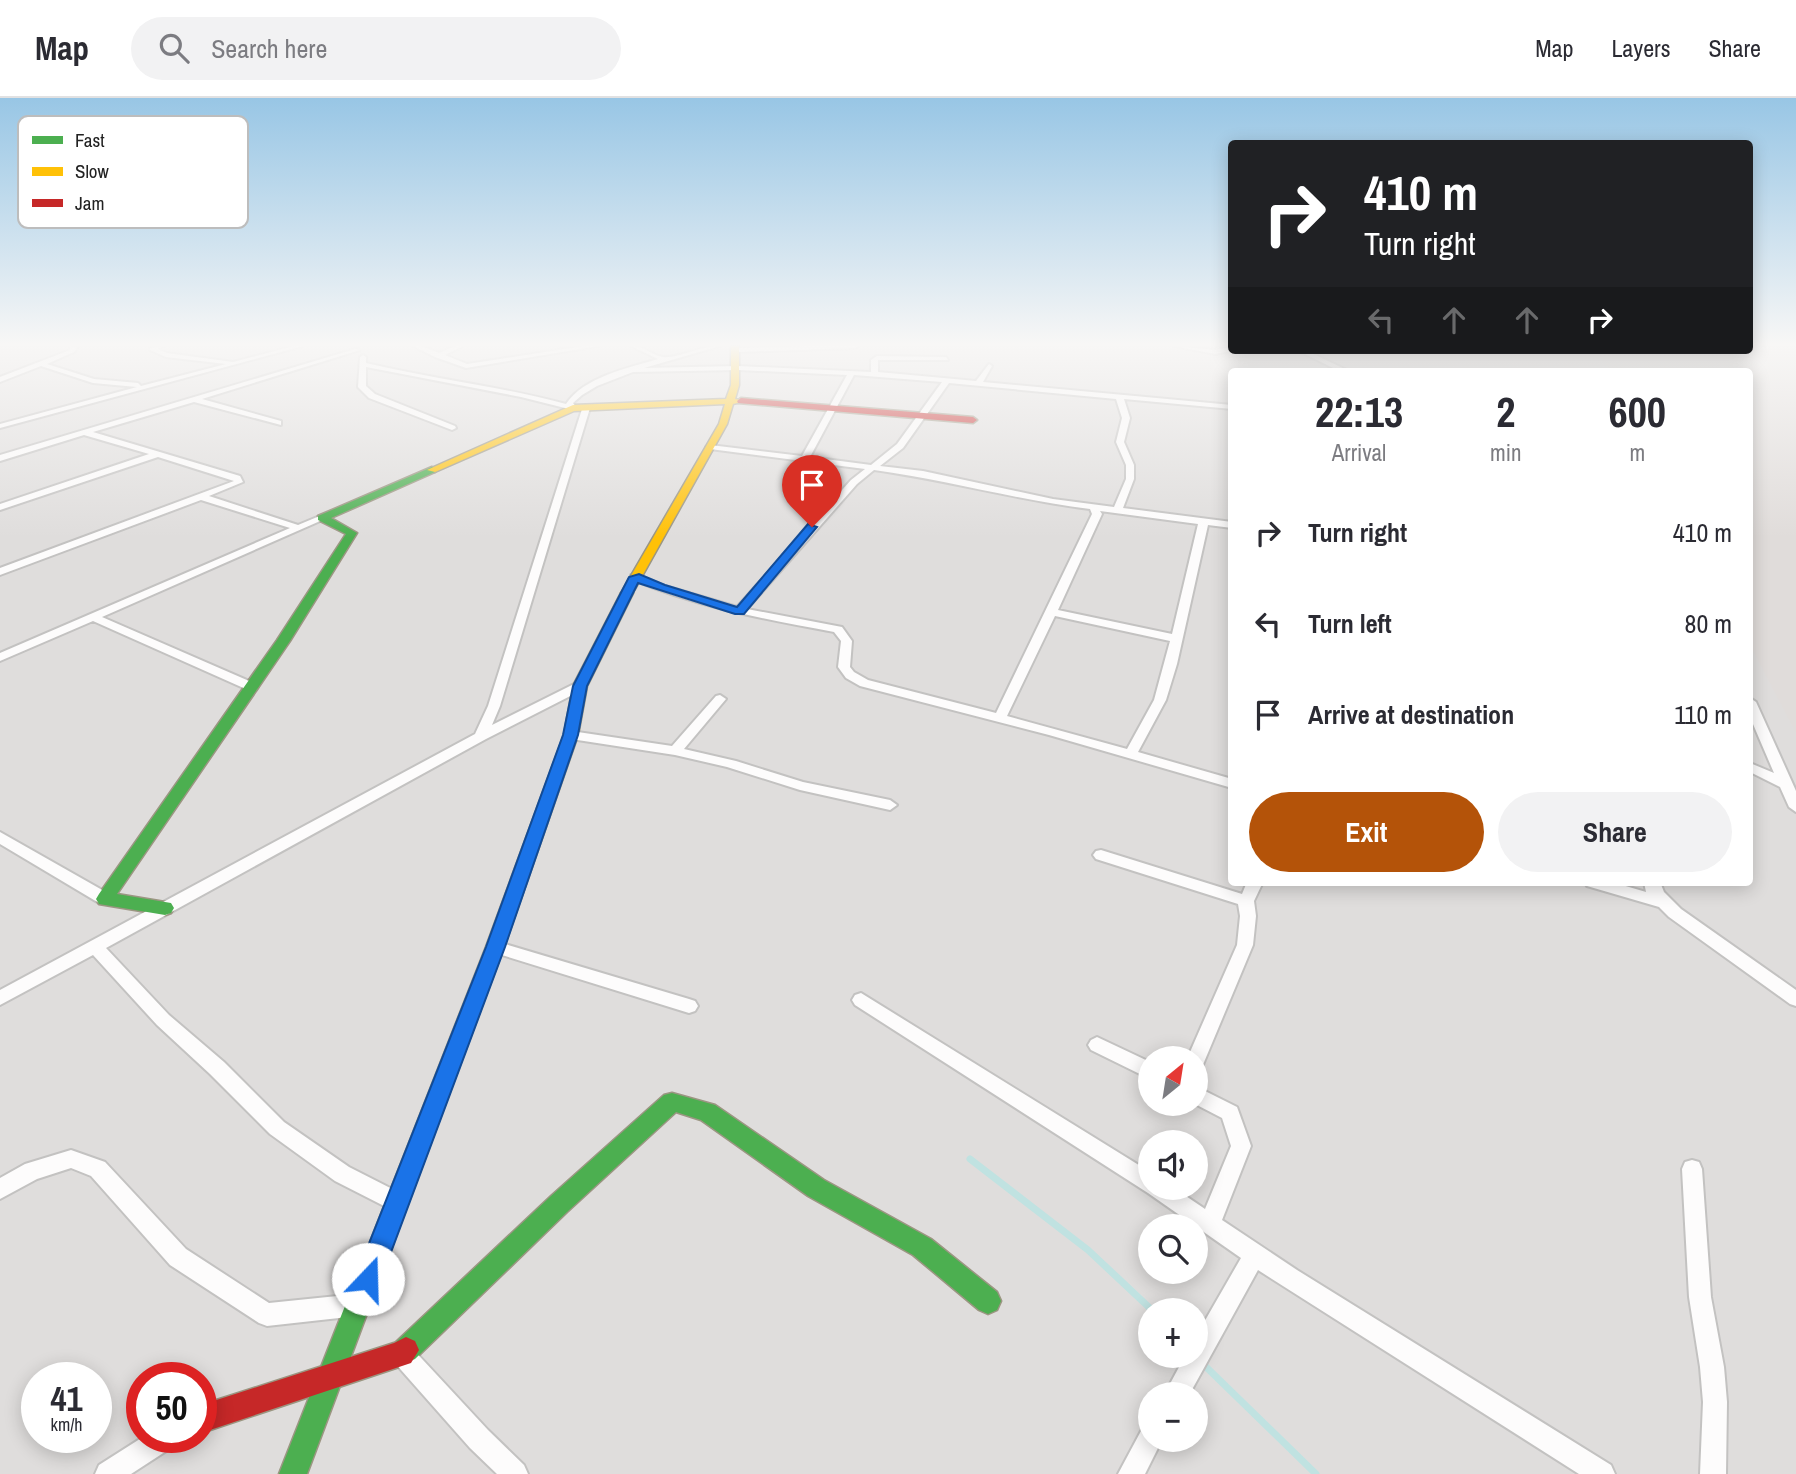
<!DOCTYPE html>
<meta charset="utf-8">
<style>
body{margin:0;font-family:"Archivo Narrow",sans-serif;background:#f2f2f3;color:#2b2b33;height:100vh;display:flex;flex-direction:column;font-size:26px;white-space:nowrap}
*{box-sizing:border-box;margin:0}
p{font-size:23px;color:#7c7c81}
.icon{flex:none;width:38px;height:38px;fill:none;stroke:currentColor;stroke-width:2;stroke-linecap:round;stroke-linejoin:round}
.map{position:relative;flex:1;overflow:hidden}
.sheet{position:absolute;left:1228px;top:270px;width:525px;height:518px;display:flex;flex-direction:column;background:#fff;border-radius:7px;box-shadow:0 4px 18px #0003}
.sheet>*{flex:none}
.banner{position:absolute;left:1228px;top:42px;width:525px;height:214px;border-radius:7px;box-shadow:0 4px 18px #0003;background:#202124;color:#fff;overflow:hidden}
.needle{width:46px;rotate:30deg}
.buttons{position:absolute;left:1138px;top:948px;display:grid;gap:14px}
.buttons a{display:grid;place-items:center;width:70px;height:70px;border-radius:50%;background:#fff;box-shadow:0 4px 18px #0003;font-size:35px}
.speed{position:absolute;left:21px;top:1264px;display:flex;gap:14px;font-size:35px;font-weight:700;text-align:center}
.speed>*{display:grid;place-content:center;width:91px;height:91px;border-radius:50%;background:#fff;box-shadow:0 4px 18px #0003;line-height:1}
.speed small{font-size:18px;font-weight:400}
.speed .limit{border:10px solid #d22;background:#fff;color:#111}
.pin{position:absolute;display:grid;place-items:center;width:60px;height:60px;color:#fff;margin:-72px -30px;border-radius:50% 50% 50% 0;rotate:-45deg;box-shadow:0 0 7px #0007}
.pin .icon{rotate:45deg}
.me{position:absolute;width:77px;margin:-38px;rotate:21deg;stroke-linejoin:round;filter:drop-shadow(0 0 5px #0008)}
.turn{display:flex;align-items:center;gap:24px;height:147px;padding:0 21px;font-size:32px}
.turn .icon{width:91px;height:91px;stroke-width:2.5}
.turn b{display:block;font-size:49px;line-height:60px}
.lanes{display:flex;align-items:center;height:66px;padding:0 21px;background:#0003;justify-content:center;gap:35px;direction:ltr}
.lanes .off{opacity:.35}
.eta{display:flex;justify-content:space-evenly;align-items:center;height:119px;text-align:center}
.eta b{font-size:42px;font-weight:700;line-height:49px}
.primary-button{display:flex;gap:14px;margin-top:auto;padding:14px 21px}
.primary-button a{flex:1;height:80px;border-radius:42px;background:#b45309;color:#fff;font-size:28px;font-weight:700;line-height:80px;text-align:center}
.primary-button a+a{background:#f2f2f3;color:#2b2b33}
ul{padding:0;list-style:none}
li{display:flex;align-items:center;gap:21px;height:91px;padding:0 21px}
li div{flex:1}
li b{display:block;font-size:26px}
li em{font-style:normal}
header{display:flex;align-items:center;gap:42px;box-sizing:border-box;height:98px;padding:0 35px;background:#fff;border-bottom:2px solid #e1e1e2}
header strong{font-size:33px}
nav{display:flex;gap:38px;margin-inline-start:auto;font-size:24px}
.search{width:490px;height:63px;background:#f2f2f3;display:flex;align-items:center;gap:18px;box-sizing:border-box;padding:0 24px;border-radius:38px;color:#7c7c81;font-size:26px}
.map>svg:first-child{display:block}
.residential{fill:#dfdddc;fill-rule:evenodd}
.airport{fill:#e0dcda}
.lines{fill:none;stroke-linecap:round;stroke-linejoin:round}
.stream{stroke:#c0e2e1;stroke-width:7}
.street-casing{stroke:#c3c2c1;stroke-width:4}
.fast-casing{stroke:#9b9682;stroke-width:3}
.slow-casing{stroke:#9b9682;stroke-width:3}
.jam-casing{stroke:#9b9682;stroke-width:3}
.street{fill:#fdfcfc;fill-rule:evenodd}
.fast{fill:#4caf50;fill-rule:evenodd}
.slow{fill:#ffc107;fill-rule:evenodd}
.jam{fill:#c62828;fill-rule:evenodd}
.route{fill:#1a73e8;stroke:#114b97;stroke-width:2}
.key{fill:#fff;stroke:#bdbdbd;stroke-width:2}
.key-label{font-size:19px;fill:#222}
</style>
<header>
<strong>Map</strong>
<div class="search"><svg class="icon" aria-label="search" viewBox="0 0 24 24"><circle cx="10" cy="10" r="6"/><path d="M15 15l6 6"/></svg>Search here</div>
<nav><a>Map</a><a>Layers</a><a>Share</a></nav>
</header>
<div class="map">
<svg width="1796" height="1376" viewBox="0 0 1796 1376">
<rect width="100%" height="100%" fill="#f0edeb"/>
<path class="residential" d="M 0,248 L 1232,248 L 1232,252 L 1750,252 L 1750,248 L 1796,248 L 1796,1376 L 0,1376 ZM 1232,273 L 1750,273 L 1750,784 L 1232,784 ZM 1150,961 L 1195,961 L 1195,1006 L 1150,1006 ZM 1150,1045 L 1195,1045 L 1195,1090 L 1150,1090 ZM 1150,1129 L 1195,1129 L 1195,1174 L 1150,1174 ZM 1150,1213 L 1195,1213 L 1195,1258 L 1150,1258 ZM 37,1279 L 96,1279 L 96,1339 L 37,1339 ZM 142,1279 L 201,1279 L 201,1339 L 142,1339 ZM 1150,1297 L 1195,1297 L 1195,1342 L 1150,1342 Z"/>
<path class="airport" d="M 1750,248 L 1796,248 L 1796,635 L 1750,547 L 1750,273 L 1609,273 L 1597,252 L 1750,252 Z"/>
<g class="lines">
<path class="stream" d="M 970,1061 L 1088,1152 L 1153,1213
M 1203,1266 L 1316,1376"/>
<g class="street-casing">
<path id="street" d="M 70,248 L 78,249 L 74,254 L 47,266 L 94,281 L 138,285 L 141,288 L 226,266 L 166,259 L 150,252 L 150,250 L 163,248 L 158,251 L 167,255 L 233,264 L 294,248 L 303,248 L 0,330 L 0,326 L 137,289 L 93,285 L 41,268 L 0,284 L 0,279 L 70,252 Z
M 413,248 L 421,248 L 439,255 L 455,248 L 463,248 L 445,257 L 467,266 L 584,248 L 598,248 L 466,270 L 435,259 Z
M 631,248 C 643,247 651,257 663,259 C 676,261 703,247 720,248 L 644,270 L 738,268 L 871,274 L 871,262 L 877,258 L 946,259 L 948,262 L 878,262 L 878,274 L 976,283 L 989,266 L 992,268 L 983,284 L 1232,307 L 1232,311 L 1124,301 L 1130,320 L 1124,344 L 1134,367 L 1134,381 L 1123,410 L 1232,424 L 1232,430 L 1208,427 L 1177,566 L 1166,602 L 1138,654 L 1232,681 L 1232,690 L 1049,637 L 860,588 L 846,580 L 838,569 L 841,543 L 834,534 C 765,521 696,509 631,481 L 631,477 L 639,477 L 665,488 L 737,509 L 851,382 L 865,371 L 710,351 L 706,349 L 710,347 L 802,358 L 847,277 L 738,272 L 633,274 L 597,288 L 582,297 L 573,305 L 577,310 L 573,312 L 521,299 L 366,269 L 366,288 L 375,296 L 455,328 L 456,330 L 452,332 L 369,300 L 358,289 L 360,259 L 363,257 L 366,259 L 366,265 C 432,281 500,288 566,306 C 584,279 628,270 658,261 ZM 854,277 L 942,284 L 897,346 L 871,367 L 810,359 ZM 949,285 L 1116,301 L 1122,320 L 1116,344 L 1126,367 L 1126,381 L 1114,409 L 1053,401 L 923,373 L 880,368 L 903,350 ZM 874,372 C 947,382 1017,402 1090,411 L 1092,416 L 996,615 L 868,582 L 854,574 L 850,569 L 852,543 L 842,529 L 747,511 L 857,386 ZM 1100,413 L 1198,426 L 1172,536 L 1058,512 L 1102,416 ZM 1055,518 L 1170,543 L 1154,602 L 1127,651 L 1007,618 Z
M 805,248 L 858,248 L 855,250 L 736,254 L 733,252 L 736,250 Z
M 1174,248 L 1215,252 L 1232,249 L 1232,252 L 1235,252 L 1215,256 Z
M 355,251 L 360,252 L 202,301 L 281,323 L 281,327 L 194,304 L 93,334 L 240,378 L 243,384 L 209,398 L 298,427 L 322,417 L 327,420 L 102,519 L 256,586 L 258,589 L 256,592 L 248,592 L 93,523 L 0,563 L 0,555 L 290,430 L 201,402 L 0,477 L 0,470 L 234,383 L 158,359 L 0,412 L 0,406 L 149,356 L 84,337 L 0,363 L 0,357 Z
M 1297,252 L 1305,252 L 1349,273 L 1339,273 Z
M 583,308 L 590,310 L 500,608 L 492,627 L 576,585 L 584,585 L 586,588 L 584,591 L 486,641 L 106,850 L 169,917 L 224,964 L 284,1024 L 349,1069 L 404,1097 L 407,1104 L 404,1111 L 397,1114 L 390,1111 L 335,1083 L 270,1036 L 210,976 L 157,927 L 93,857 L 0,907 L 0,892 L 475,636 L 488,608 Z
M 720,597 L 726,601 L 684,651 L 736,663 L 803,684 L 890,702 L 897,707 L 890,712 L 800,692 L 727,669 L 675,657 L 571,641 L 564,637 L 571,633 L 672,648 L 716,598 Z
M 1750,600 L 1756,604 L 1796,693 L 1796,714 L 1789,709 L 1780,689 L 1750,674 L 1750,665 L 1774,675 L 1750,619 Z
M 0,734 L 111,797 L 113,801 L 111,805 L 99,805 L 0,746 Z
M 1101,752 L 1242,796 L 1247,784 L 1263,784 L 1254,803 L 1256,818 L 1253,847 L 1202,969 L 1195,971 L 1195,961 L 1187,961 L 1237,847 L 1240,818 L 1238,806 L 1096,761 L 1093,757 L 1096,753 Z
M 1585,784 L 1612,784 L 1646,794 L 1644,784 L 1660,784 L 1664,794 L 1681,811 L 1796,892 L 1796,908 L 1790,906 L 1669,819 L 1659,809 L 1587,788 Z
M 495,843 L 689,901 L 695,903 L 698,908 L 695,913 L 689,915 L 489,853 L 487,849 L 489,845 Z
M 861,895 L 1150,1074 L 1150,1090 L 1174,1090 L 1205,1111 L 1231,1048 L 1222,1020 L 1195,1006 L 1195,988 L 1237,1009 L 1251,1048 L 1222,1122 L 1297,1172 L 1611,1367 L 1615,1376 L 1579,1376 L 1258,1172 L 1189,1297 L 1164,1297 L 1185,1258 L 1195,1258 L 1195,1240 L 1241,1160 L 1148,1095 L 855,907 L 852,902 L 855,897 Z
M 1097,939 L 1150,964 L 1150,981 L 1091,952 L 1088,947 L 1091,942 Z
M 71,1052 L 105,1064 L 186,1151 L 269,1205 L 357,1196 L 365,1199 L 368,1207 L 365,1215 L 357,1218 L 267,1228 L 259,1225 L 170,1167 L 91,1078 L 71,1070 L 37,1081 L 0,1101 L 0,1080 L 25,1066 Z
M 1692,1062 L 1699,1064 L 1702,1071 L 1711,1199 L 1724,1269 L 1727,1304 L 1726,1376 L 1700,1376 L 1703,1304 L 1700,1269 L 1689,1199 L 1682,1071 L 1685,1064 Z
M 402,1244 L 410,1248 L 488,1332 L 524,1367 L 528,1376 L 497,1376 L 470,1350 L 394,1264 L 390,1256 L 394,1248 Z
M 1150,1330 L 1150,1342 L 1162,1342 L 1145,1376 L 1118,1376 L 1141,1333 Z
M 143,1339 L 177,1339 L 174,1348 L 131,1376 L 95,1376 L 99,1367 Z"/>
</g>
<g class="fast-casing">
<path id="fast" d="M 432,369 L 437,372 L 435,374 L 331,420 L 357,435 L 290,543 L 117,796 L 171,805 L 174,810 L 171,815 L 165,817 L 99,806 L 96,801 L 99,796 L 277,542 L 346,436 L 318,422 L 318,418 Z
M 627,491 L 633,495 L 587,588 L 578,637 L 504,849 L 307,1376 L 279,1376 L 486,849 L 564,637 L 573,588 L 621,495 Z
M 672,995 L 715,1007 L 824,1082 L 931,1141 L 997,1194 L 1001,1203 L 997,1212 L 988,1216 L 979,1212 L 913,1157 L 808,1098 L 701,1022 L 676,1014 L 567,1114 L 415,1261 L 406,1265 L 397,1261 L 393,1252 L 397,1243 L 551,1098 L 664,997 Z"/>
</g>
<g class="slow-casing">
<path id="slow" d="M 731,248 L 739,248 L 739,287 L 735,301 L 745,303 L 733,306 L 727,326 L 631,498 L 627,499 L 621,495 L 719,326 L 725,306 L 574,313 L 435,374 L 427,372 L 573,307 L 726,301 L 731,287 Z"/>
</g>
<g class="jam-casing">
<path id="jam" d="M 741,300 L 973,319 L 977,322 L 973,325 L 738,305 L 737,303 Z
M 406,1239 L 415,1243 L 419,1252 L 411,1265 L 201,1335 L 201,1307 L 394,1245 Z"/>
</g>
<use href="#street" class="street"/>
<use href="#fast" class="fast"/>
<use href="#slow" class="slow"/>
<use href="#jam" class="jam"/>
</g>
<linearGradient id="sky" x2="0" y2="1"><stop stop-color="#98c6e5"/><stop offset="0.56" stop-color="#f8f7f6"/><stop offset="1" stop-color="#f8f7f6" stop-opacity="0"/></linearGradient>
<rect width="1796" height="440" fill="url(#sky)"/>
<path class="route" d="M 808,426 L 817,429 L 744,516 L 735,516 L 638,485 L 587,588 L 578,637 L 505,849 L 381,1181 L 377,1190 L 368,1193 L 359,1190 L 355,1181 L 486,849 L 563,637 L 573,588 L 629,479 L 639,476 L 665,487 L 737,509 Z"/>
<rect x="18" y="18" width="230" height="112" rx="10" class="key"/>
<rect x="32" y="38" width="31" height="8" fill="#4caf50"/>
<rect x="32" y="69" width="31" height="9" fill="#ffc107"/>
<rect x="32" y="101" width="31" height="8" fill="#c62828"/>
<g class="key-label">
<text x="75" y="49">Fast</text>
<text x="75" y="80">Slow</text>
<text x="75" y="112">Jam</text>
</g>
</svg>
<div class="buttons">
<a><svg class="needle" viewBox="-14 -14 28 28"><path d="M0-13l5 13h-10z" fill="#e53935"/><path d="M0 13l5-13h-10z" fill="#7c7c81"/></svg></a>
<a><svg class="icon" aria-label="sound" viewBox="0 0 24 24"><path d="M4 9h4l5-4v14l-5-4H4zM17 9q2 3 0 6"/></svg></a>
<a><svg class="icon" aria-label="search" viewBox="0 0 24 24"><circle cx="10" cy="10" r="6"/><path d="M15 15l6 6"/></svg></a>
<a>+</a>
<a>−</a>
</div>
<div class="speed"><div>41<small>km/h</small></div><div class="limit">50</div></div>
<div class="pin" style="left:812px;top:429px;background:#d93025"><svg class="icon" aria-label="arrive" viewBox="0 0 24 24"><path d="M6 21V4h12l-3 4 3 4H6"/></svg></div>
<svg class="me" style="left:368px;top:1181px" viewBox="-20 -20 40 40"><circle r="19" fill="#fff"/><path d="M0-13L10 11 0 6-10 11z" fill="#1a73e8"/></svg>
<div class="banner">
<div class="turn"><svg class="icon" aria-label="right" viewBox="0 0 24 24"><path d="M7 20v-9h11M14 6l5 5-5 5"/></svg><div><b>410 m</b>Turn right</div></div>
<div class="lanes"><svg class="icon off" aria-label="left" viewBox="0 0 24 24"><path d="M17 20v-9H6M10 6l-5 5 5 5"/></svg><svg class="icon off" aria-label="ahead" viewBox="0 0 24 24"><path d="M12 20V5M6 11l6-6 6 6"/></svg><svg class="icon off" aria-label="ahead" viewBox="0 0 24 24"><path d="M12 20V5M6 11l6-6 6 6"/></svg><svg class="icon" aria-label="right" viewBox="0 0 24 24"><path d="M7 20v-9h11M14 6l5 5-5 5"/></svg></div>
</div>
<section class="sheet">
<div class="eta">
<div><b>22:13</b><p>Arrival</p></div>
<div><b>2</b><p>min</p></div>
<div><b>600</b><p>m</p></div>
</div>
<ul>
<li><svg class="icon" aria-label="right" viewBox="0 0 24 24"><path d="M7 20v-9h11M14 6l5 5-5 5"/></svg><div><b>Turn right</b></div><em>410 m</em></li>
<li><svg class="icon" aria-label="left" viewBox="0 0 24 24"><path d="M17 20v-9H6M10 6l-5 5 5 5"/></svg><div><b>Turn left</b></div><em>80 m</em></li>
<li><svg class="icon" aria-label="arrive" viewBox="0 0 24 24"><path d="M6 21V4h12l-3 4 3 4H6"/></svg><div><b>Arrive at destination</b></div><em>110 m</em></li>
</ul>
<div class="primary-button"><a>Exit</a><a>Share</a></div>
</section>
</div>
